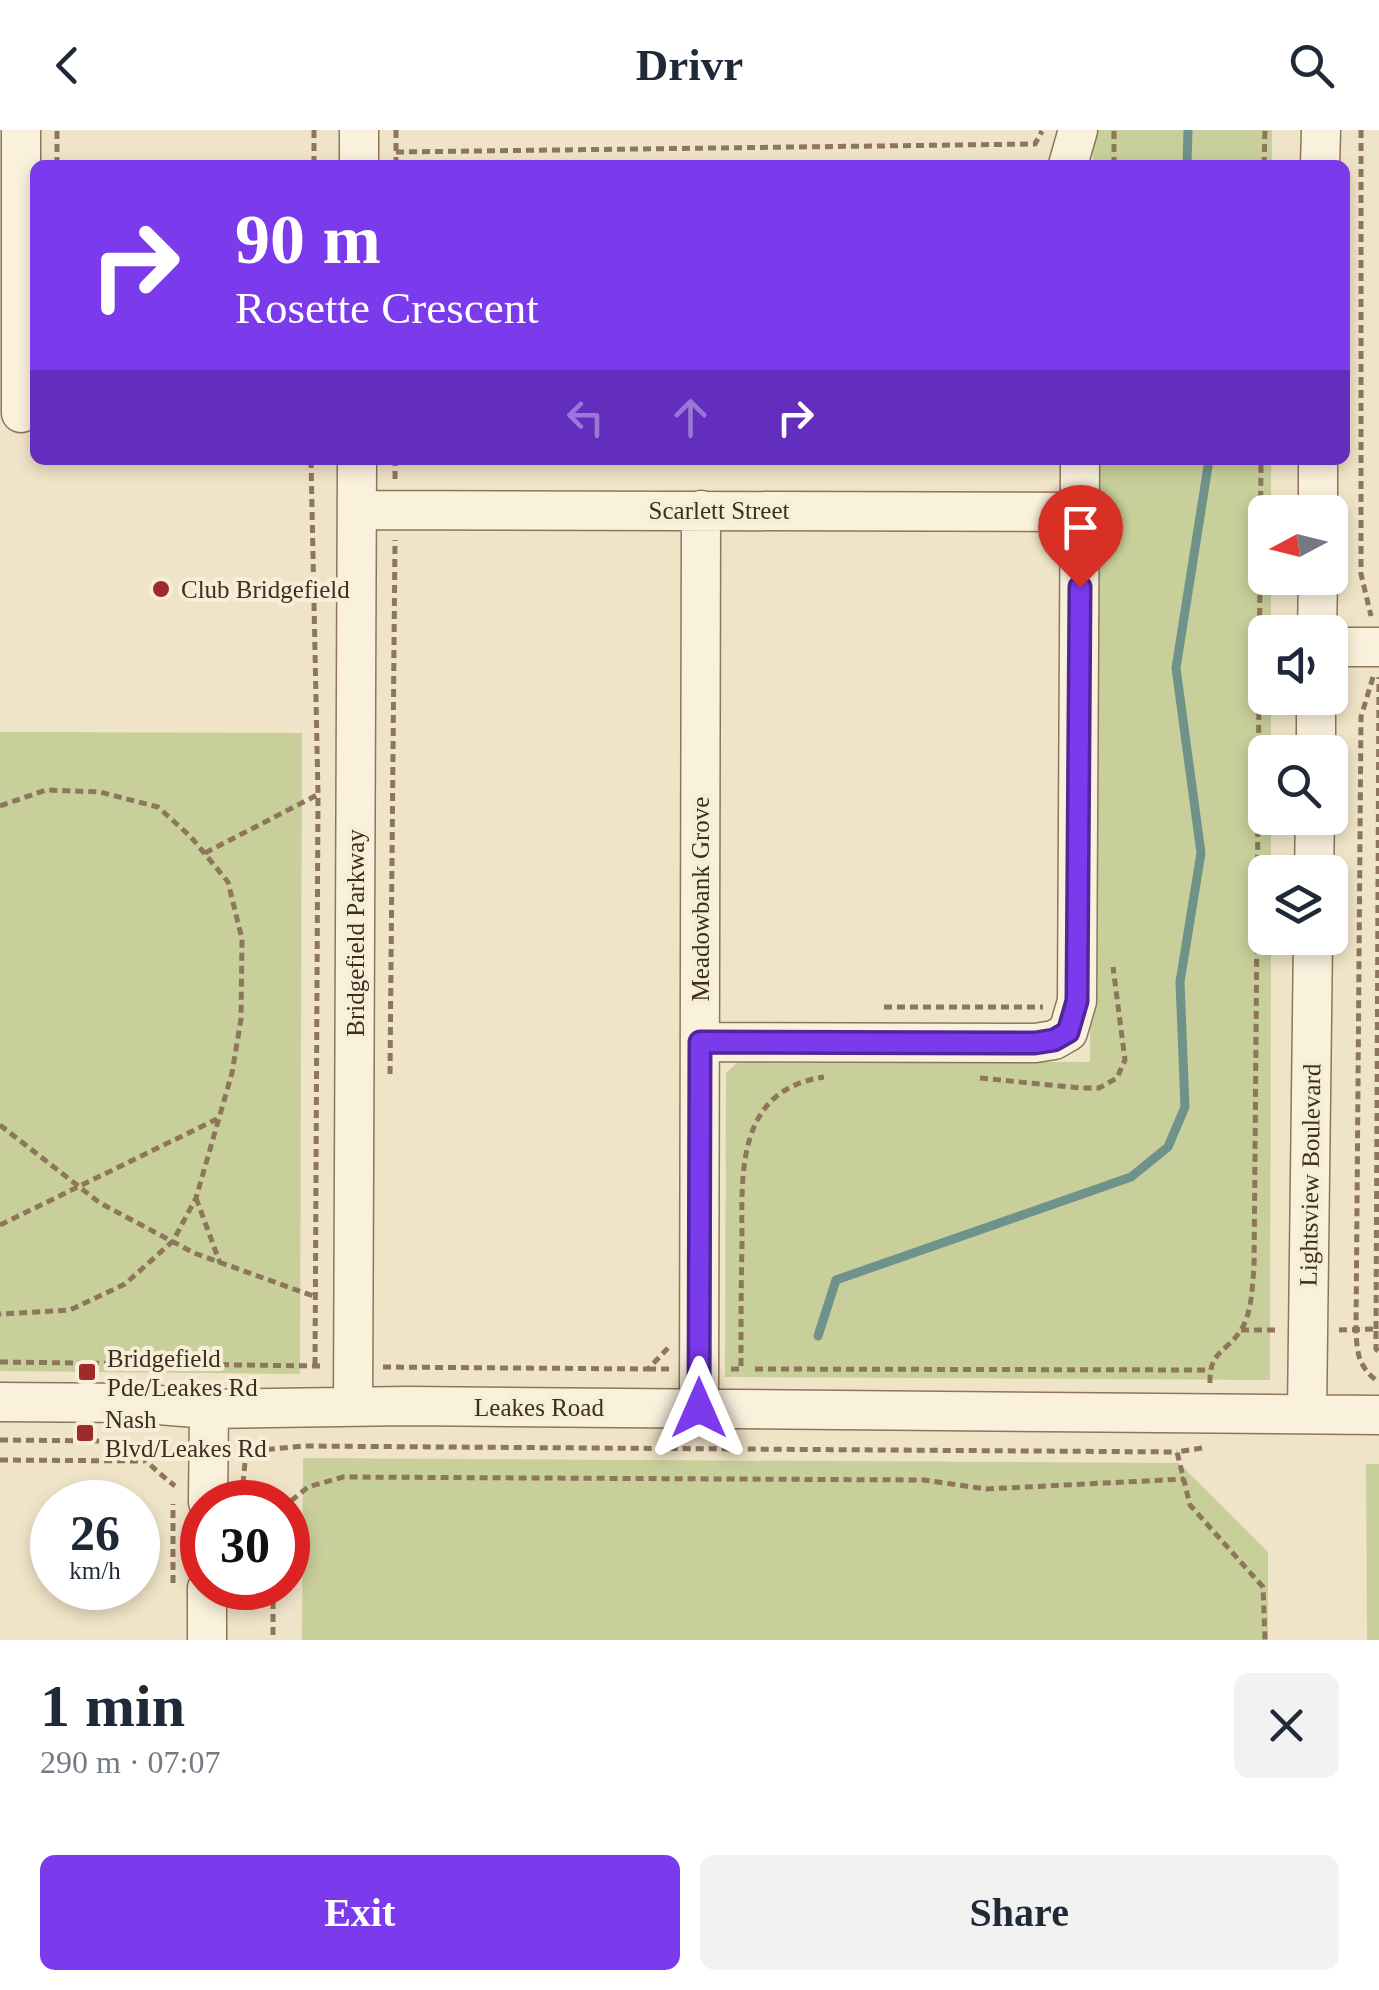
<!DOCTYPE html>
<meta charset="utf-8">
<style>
body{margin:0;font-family:Georgia,serif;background:#f2f2f3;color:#1f2937;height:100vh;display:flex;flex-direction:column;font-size:38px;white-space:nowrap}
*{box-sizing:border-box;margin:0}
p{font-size:32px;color:#747a83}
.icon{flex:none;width:55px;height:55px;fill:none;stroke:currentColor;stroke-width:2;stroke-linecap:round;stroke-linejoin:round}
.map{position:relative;height:1510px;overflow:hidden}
.side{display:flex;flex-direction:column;background:#fff;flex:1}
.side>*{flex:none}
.guide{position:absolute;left:30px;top:30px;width:1320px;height:305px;border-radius:15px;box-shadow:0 5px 15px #0003;background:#7c3aed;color:#fff;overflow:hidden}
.needle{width:65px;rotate:263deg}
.fabs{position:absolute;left:1248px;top:365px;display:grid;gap:20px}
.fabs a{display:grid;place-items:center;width:100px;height:100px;border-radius:15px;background:#fff;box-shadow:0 5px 15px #0003;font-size:50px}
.speed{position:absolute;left:30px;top:1350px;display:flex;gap:20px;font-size:50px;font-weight:700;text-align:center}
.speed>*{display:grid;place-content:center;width:130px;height:130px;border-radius:50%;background:#fff;box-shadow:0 5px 15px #0003;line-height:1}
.speed small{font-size:25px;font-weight:400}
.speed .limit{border:15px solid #d22;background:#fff;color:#111}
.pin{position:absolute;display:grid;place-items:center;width:85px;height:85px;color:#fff;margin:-102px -42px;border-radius:50% 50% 50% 0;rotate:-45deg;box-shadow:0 0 10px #0007}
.pin .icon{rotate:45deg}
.me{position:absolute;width:110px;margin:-55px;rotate:0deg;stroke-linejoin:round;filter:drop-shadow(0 0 8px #0008)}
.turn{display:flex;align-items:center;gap:35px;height:210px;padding:0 40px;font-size:45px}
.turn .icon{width:130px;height:130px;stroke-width:2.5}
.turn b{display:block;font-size:70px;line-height:85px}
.lanes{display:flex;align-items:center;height:95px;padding:0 40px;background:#0003;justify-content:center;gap:50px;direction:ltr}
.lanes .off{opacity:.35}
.round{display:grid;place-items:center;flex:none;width:105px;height:105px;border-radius:15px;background:#f2f2f3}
.head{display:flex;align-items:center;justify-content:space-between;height:170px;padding:0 40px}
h1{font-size:60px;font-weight:600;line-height:75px}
.button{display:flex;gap:20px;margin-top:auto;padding:20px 40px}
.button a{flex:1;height:115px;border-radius:15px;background:#7c3aed;color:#fff;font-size:40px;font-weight:600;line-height:115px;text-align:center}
.button a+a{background:#f2f2f3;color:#1f2937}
header{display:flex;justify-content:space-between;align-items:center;height:130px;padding:0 40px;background:#fff;font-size:45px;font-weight:600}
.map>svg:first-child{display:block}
.green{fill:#c9cf9b}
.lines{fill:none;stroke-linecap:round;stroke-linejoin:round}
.stream{stroke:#6f938a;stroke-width:9}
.minor-casing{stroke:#8d765c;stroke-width:41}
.path{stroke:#8d765c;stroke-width:5;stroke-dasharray:8 5;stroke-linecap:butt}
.minor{stroke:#faf1dc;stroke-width:38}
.route-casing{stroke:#51269a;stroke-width:25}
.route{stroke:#7c3aed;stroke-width:18}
.poi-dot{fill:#9e2a2b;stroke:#f7eed8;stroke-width:4}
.labels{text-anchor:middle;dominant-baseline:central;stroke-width:8;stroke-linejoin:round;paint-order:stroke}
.street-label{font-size:25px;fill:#3d2e20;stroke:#f7eed8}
.poi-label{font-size:25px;fill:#3d2e20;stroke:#f7eed8;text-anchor:start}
</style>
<header><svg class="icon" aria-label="back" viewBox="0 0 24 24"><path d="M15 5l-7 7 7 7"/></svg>Drivr<svg class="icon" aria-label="search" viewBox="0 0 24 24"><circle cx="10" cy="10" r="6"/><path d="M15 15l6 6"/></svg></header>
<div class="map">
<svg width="1379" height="1510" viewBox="0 0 1379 1510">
<rect width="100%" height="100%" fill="#f0e4c8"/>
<path class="green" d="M 1093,0 L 1272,0 L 1272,35 L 1093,35 Z
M 1092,330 L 1271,330 L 1271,382 L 1265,382 L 1265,448 L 1271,448 L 1271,502 L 1265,502 L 1265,568 L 1271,568 L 1271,622 L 1265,622 L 1265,688 L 1271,688 L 1271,742 L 1265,742 L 1265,808 L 1271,808 L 1270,1250 L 725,1247 L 726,943 L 739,931 L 1090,932 Z
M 0,602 L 302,603 L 300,1244 L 0,1241 Z
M 303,1328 L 1179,1333 L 1268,1422 L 1268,1510 L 302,1510 Z
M 1366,1334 L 1379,1334 L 1379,1510 L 1367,1510 Z"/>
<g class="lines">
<path class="stream" d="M 1187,35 L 1188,0
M 818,1206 L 836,1150 L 1131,1047 L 1168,1017 L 1185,977 L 1180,852 L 1201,723 L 1176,538 L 1209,330"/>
<g class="minor-casing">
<path id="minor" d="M 21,0 L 21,283
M 359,35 L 359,0
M 1068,35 L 1078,0
M 1320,35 L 1321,0
M 357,380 L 1080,382
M 1318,382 L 1318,330
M 1317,502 L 1318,448
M 1330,517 L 1379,517
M 1316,622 L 1316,568
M 1314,742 L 1315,688
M 700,912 L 1035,913 L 1054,910 L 1068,902 L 1077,871 L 1080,330
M 0,1272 L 133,1273 L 209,1279 L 407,1276 L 1379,1285
M 353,1276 L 357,330
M 699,1278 L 701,380
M 1307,1283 L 1313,808
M 208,1372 L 209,1279
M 207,1510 L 207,1458"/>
</g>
<path class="path" d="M 314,0 L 314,35
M 396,0 L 396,22
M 1361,0 L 1361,444 L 1371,486
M 57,35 L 57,0
M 396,35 L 396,22 L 1035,14 L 1042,1
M 1114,35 L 1114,0
M 1264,35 L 1265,0
M 311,330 L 318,664 L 315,1236
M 395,349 L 395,330
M 1373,547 L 1361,587 L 1356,1200 C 1357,1223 1358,1236 1377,1251
M 0,676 L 46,660 L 100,662 L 158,677 L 191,707 L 228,752 L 242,809 L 241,889 L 232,943 L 196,1068 L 173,1111 L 125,1154 L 70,1180 L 0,1184
M 205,723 L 317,665
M 884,877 L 1043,877
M 390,944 L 395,410
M 980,948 L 1080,958 L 1099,958 L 1117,948 L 1125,930 L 1113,837
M 0,995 L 100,1073 L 194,1123 L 316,1167
M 196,1068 L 220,1133
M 0,1095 L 217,989
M 1376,1199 L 1379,547
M 1241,1200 L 1278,1200
M 1339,1200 L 1376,1199 L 1376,1219 L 1379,1222
M 0,1232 L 322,1236
M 383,1237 L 648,1239 L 668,1218
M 648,1239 L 670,1239
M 731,1239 L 741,1239 C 741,1198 741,1157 742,1115 C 742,1047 734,960 824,947
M 755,1239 L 1210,1240
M 1210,1253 C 1209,1221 1226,1223 1241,1200 C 1252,1182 1252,1159 1254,1138 L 1261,330
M 0,1310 L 112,1311 L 176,1323
M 134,1315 C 145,1332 159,1343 175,1356
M 1202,1318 L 1177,1322 L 1190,1375 L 1263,1457 L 1265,1510
M 241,1322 L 303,1316 L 1177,1322
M 0,1330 L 145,1331
M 243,1354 L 246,1322
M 241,1358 L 269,1358 L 291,1371 L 288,1376
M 291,1371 L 308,1357 L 343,1347 L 924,1350 L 986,1359 L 1184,1349
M 173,1453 L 173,1374
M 273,1458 L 273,1510"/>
<use href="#minor" class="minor"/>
</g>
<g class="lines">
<g class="route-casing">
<path id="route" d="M 699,1278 L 700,912 L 1035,913 L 1054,910 L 1068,902 L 1077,871 L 1080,457"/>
</g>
<use href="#route" class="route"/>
</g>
<g class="poi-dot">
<circle cx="161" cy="459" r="10"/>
<rect x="77" y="1232" width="20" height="20" rx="5"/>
<rect x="75" y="1293" width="20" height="20" rx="5"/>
</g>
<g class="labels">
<g class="street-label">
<text x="719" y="380">Scarlett Street</text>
<text transform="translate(700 769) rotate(-90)">Meadowbank Grove</text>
<text transform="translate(355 803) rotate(-90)">Bridgefield Parkway</text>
<text transform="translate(1310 1045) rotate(-89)">Lightsview Boulevard</text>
<text x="539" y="1277">Leakes Road</text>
</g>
<g class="poi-label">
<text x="181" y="459">Club Bridgefield</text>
<text x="107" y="1228">Bridgefield<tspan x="107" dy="29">Pde/Leakes Rd</tspan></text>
<text x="105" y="1289">Nash<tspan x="105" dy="29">Blvd/Leakes Rd</tspan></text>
</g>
</g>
</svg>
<div class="fabs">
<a><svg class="needle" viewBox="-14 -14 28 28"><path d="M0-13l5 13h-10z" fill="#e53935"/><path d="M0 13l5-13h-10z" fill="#747a83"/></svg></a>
<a><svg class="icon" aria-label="sound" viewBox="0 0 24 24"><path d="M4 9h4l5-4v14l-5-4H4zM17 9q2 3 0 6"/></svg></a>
<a><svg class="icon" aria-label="search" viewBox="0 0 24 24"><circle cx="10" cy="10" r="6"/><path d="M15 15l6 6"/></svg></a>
<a><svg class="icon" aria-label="layers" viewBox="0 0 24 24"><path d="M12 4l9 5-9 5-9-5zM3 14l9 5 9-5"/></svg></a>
</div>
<div class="speed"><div>26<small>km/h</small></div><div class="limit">30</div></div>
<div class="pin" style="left:1080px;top:457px;background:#d93025"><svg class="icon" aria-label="arrive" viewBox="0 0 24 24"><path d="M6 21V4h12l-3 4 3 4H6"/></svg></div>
<svg class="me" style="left:699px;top:1278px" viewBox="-20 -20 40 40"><path d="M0-17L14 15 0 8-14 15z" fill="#7c3aed" stroke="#fff" stroke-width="4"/></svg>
<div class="guide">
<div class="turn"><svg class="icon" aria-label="right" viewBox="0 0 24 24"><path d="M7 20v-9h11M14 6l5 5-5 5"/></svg><div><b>90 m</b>Rosette Crescent</div></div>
<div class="lanes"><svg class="icon off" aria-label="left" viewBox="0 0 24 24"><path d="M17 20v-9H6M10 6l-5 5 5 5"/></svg><svg class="icon off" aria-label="ahead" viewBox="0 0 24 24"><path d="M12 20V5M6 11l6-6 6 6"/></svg><svg class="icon" aria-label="right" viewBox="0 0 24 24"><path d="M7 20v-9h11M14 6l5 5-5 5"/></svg></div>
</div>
</div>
<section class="side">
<div class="head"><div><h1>1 min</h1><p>290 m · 07:07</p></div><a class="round"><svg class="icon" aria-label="close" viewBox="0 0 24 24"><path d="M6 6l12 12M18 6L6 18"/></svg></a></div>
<div class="button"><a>Exit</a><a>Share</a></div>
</section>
